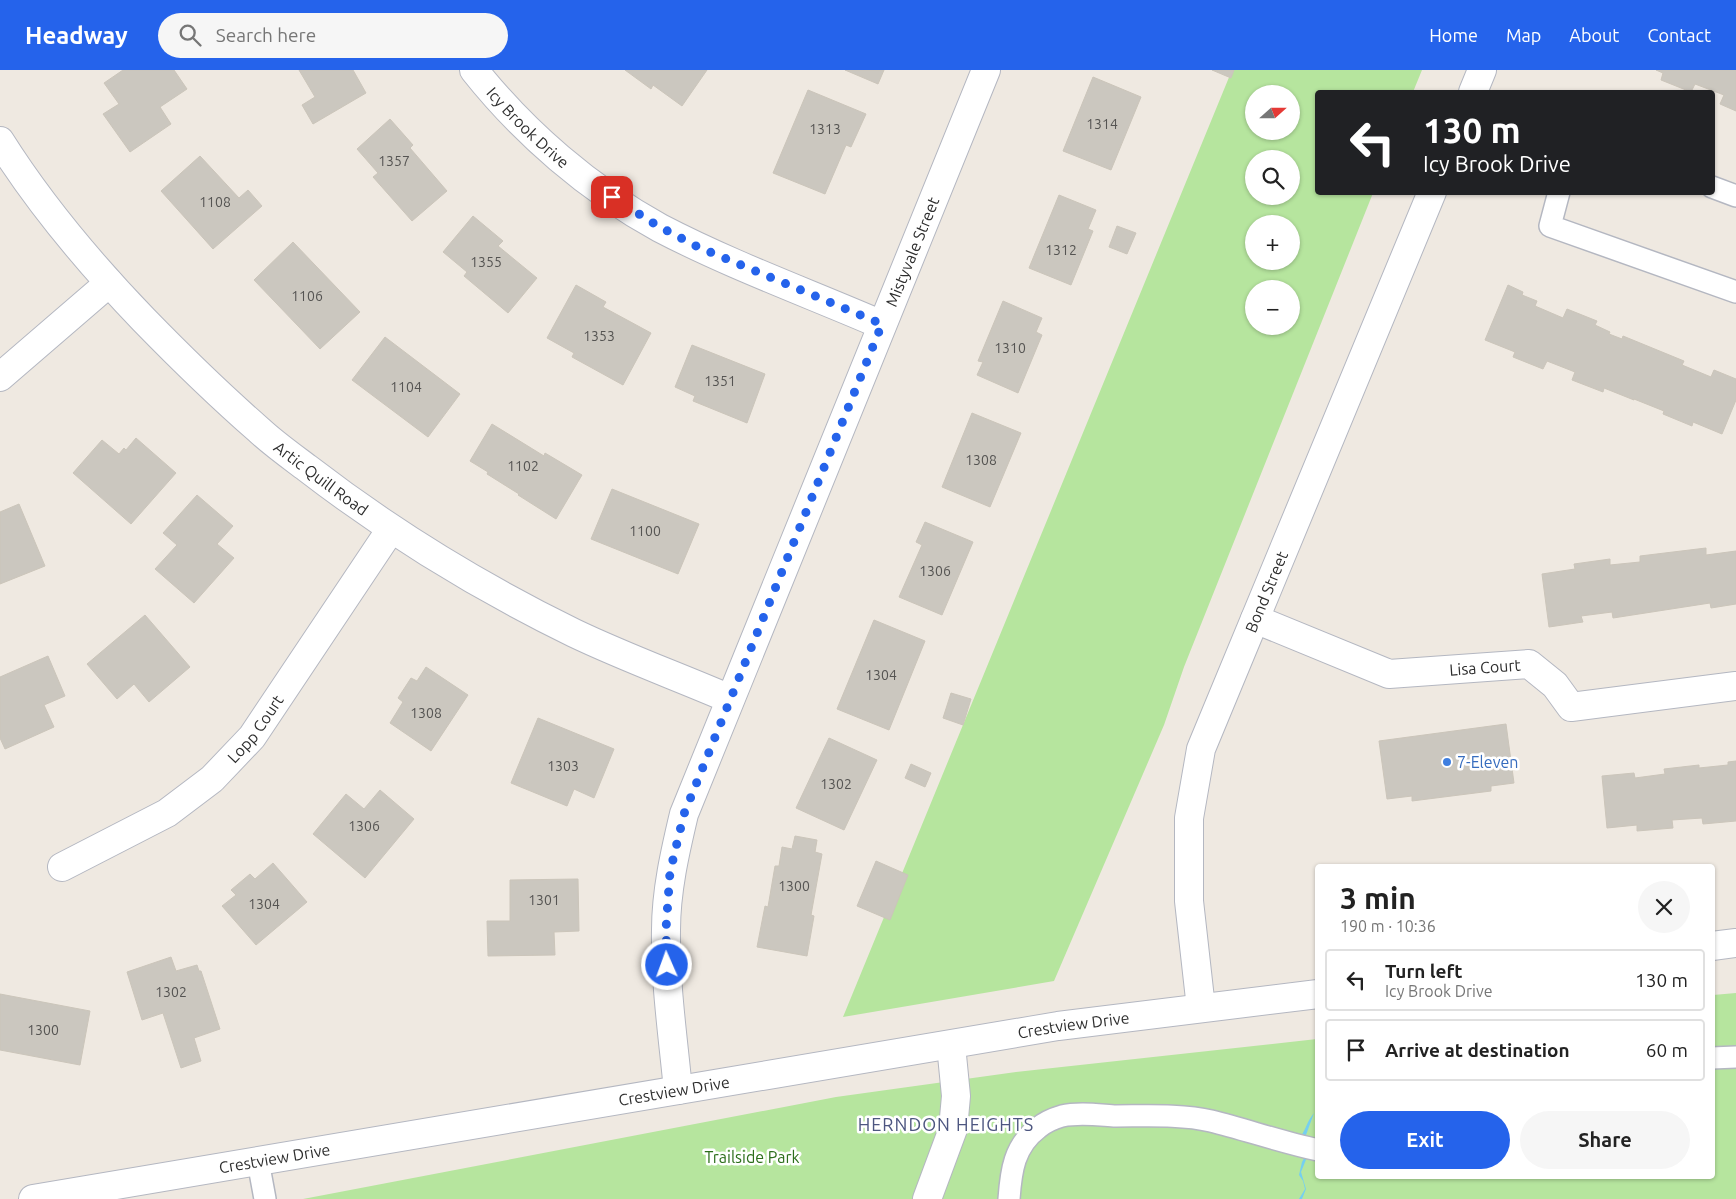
<!DOCTYPE html>
<meta charset="utf-8">
<style>
body{margin:0;font-family:Ubuntu,sans-serif;background:#f6f6f6;color:#222;height:100vh;display:flex;flex-direction:column;font-size:19px;white-space:nowrap}
*{box-sizing:border-box;margin:0}
p{font-size:16px;color:#767676}
.icon{flex:none;width:28px;height:28px;fill:none;stroke:currentColor;stroke-width:2;stroke-linecap:round;stroke-linejoin:round}
.map{position:relative;flex:1;overflow:hidden}
.side{position:absolute;left:1315px;top:794px;width:400px;height:315px;display:flex;flex-direction:column;background:#fff;border-radius:5px;box-shadow:0 1px 4px #0004}
.side>*{flex:none}
.guide{position:absolute;left:1315px;top:20px;width:400px;height:105px;border-radius:5px;box-shadow:0 1px 4px #0004;background:#202124;color:#fff;overflow:hidden}
.needle{width:32px;rotate:69deg}
.buttons{position:absolute;left:1245px;top:15px;display:grid;gap:10px}
.buttons a{display:grid;place-items:center;width:55px;height:55px;border-radius:50%;background:#fff;box-shadow:0 1px 4px #0004;font-size:25px}
.pin{position:absolute;display:grid;place-items:center;width:42px;height:42px;color:#fff;margin:-21px;border-radius:10px;box-shadow:0 2px 8px #0006}
.me{position:absolute;width:55px;margin:-28px;rotate:358deg;stroke-linejoin:round;filter:drop-shadow(0 0 4px #0008)}
.turn{display:flex;align-items:center;gap:18px;height:105px;padding:0 25px;font-size:22px}
.turn .icon{width:65px;height:65px;stroke-width:2.5}
.turn b{display:block;font-size:35px;line-height:42px}
.round{display:grid;place-items:center;flex:none;width:52px;height:52px;border-radius:26px;background:#f6f6f6}
.summary{display:flex;align-items:center;justify-content:space-between;height:85px;padding:0 25px}
h1{font-size:30px;font-weight:600;line-height:38px}
.cta{display:flex;gap:10px;margin-top:auto;padding:10px 25px}
.cta a{flex:1;height:58px;border-radius:30px;background:#2563eb;color:#fff;font-size:20px;font-weight:600;line-height:58px;text-align:center}
.cta a+a{background:#f6f6f6;color:#222}
ul{padding:0;list-style:none}
li{display:flex;align-items:center;gap:15px;height:62px;margin:0 10px 8px;padding:0 15px;border:2px solid #e0e0e0;border-radius:5px}
li div{flex:1}
li b{display:block;font-size:19px}
li em{font-style:normal}
header{display:flex;align-items:center;gap:30px;box-sizing:border-box;height:70px;padding:0 25px;background:#2563eb;color:#fff}
header strong{font-size:24px}
nav{display:flex;gap:28px;margin-inline-start:auto;font-size:18px}
.search{width:350px;height:45px;background:#f6f6f6;display:flex;align-items:center;gap:12px;box-sizing:border-box;padding:0 18px;border-radius:28px;color:#767676;font-size:19px}
.map>svg:first-child{display:block}
.green{fill:#b6e59e;fill-rule:evenodd}
.water{fill:#75cff0}
.building{fill:#cbc7bf;stroke:#cbc5ba}
.lines{fill:none;stroke-linecap:round;stroke-linejoin:round}
.lane-casing{stroke:#b4b7c1;stroke-width:24}
.street-casing{stroke:#b4b7c1;stroke-width:30}
.secondary-casing{stroke:#b4b7c1;stroke-width:30}
.lane{stroke:#fff;stroke-width:21}
.street{stroke:#fff;stroke-width:28}
.secondary{stroke:#fff;stroke-width:28}
.route{stroke:#2563eb;stroke-width:9;stroke-dasharray:0 16.2}
.shop-dot{fill:#3f7fe0;stroke:#fff;stroke-width:2}
.labels{text-anchor:middle;dominant-baseline:central;stroke-width:5;stroke-linejoin:round;paint-order:stroke}
.number-label{font-size:14px;fill:#555452}
.street-label{font-size:16px;fill:#2e2e2e;stroke:#fff}
.shop-label{font-size:16px;fill:#366cbe;stroke:#fff;text-anchor:start}
.park-label{font-size:16px;fill:#2c6e1b;stroke:#fff}
.neighbourhood-label{font-size:18px;letter-spacing:1px;fill:#4d5680;stroke:#fff}
</style>
<header>
<strong>Headway</strong>
<div class="search"><svg class="icon" aria-label="search" viewBox="0 0 24 24"><circle cx="10" cy="10" r="6"/><path d="M15 15l6 6"/></svg>Search here</div>
<nav><a>Home</a><a>Map</a><a>About</a><a>Contact</a></nav>
</header>
<div class="map">
<svg width="1736" height="1129" viewBox="0 0 1736 1129">
<rect width="100%" height="100%" fill="#efe9e1"/>
<path class="green" d="M 1232,0 L 1422,0 L 1413,22 L 1318,22 L 1318,122 L 1373,123 L 1184,597 L 1164,655 L 1054,911 L 843,947 ZM 1254,24 L 1291,24 L 1291,61 L 1254,61 ZM 1254,89 L 1291,89 L 1291,126 L 1254,126 ZM 1254,154 L 1291,154 L 1291,191 L 1254,191 ZM 1254,219 L 1291,219 L 1291,256 L 1254,256 Z
M 1736,923 L 1736,1129 L 303,1129 L 836,1027 L 1016,1002 L 1317,969 L 1318,1106 L 1712,1106 L 1713,925 Z"/>
<path class="water" d="M 1314,1043 L 1306,1065 L 1314,1070 L 1301,1102 L 1306,1119 L 1302,1129 L 1299,1129 L 1305,1119 L 1303,1111 L 1299,1105 L 1302,1092 L 1307,1083 L 1301,1066 C 1307,1057 1306,1053 1314,1043 Z"/>
<path class="building" d="M 123,0 L 174,0 L 187,19 L 160,37 L 171,54 L 130,82 L 103,44 L 119,34 L 104,13 Z
M 299,0 L 353,0 L 366,23 L 313,54 L 302,35 L 315,27 Z
M 625,0 L 707,0 L 682,36 L 653,15 L 651,19 Z
M 845,0 L 884,0 L 878,14 Z
M 1212,0 L 1234,0 L 1231,8 Z
M 1656,0 L 1736,0 L 1736,41 L 1720,34 L 1724,25 L 1695,14 L 1691,22 L 1661,10 L 1663,3 Z
M 1093,7 L 1141,27 L 1111,100 L 1063,81 Z
M 808,20 L 866,44 L 851,77 L 846,75 L 825,124 L 773,103 Z
M 390,49 L 413,75 L 410,78 L 447,121 L 412,151 L 373,107 L 378,103 L 357,79 Z
M 200,86 L 239,128 L 248,120 L 262,136 L 213,179 L 161,121 Z
M 1059,125 L 1096,140 L 1088,159 L 1093,161 L 1071,215 L 1029,198 Z
M 473,146 L 503,171 L 498,176 L 537,208 L 508,243 L 464,206 L 467,202 L 443,182 Z
M 1117,156 L 1136,163 L 1127,184 L 1109,177 Z
M 293,172 L 360,242 L 320,279 L 254,210 Z
M 576,215 L 606,232 L 603,237 L 651,263 L 623,315 L 572,287 L 574,283 L 547,268 Z
M 1508,215 L 1523,222 L 1522,225 L 1537,231 L 1535,236 L 1563,248 L 1567,239 L 1597,251 L 1595,255 L 1610,262 L 1609,264 L 1622,269 L 1623,266 L 1684,291 L 1682,295 L 1711,307 L 1714,300 L 1736,309 L 1736,330 L 1722,364 L 1693,352 L 1692,356 L 1663,344 L 1664,341 L 1634,329 L 1634,330 L 1604,318 L 1603,322 L 1572,310 L 1575,302 L 1547,291 L 1543,299 L 1513,287 L 1515,282 L 1485,270 Z
M 1003,231 L 1042,248 L 1036,262 L 1042,265 L 1018,323 L 977,305 L 983,292 L 978,291 Z
M 385,267 L 460,324 L 428,367 L 352,310 Z
M 692,275 L 765,304 L 747,353 L 693,331 L 695,326 L 675,317 Z
M 972,343 L 1021,363 L 990,437 L 942,417 Z
M 492,354 L 544,386 L 545,383 L 582,405 L 556,449 L 518,425 L 519,424 L 487,404 L 488,402 L 470,391 Z
M 136,368 L 176,403 L 131,454 L 73,403 L 102,370 L 119,384 L 124,378 L 126,380 Z
M 612,419 L 699,454 L 678,504 L 591,469 Z
M 197,425 L 233,456 L 217,474 L 234,488 L 194,533 L 155,499 L 177,475 L 163,463 Z
M 19,434 L 45,496 L 0,514 L 0,442 Z
M 925,452 L 973,472 L 942,545 L 899,527 L 922,475 L 916,472 Z
M 1706,478 L 1706,485 L 1736,481 L 1736,534 L 1711,538 L 1710,533 L 1613,548 L 1612,542 L 1581,546 L 1583,552 L 1549,557 L 1542,504 L 1575,499 L 1574,494 L 1610,489 L 1610,495 L 1640,492 L 1640,486 Z
M 145,545 L 190,597 L 149,632 L 134,614 L 117,629 L 87,594 Z
M 874,550 L 925,571 L 889,660 L 837,639 Z
M 48,586 L 65,626 L 44,635 L 54,657 L 5,679 L 0,668 L 0,607 Z
M 426,597 L 468,625 L 431,681 L 390,653 L 403,632 L 398,628 L 411,608 L 417,611 Z
M 951,623 L 971,629 L 963,655 L 943,648 Z
M 538,648 L 614,679 L 594,728 L 574,719 L 567,736 L 511,713 Z
M 1506,654 L 1514,713 L 1491,716 L 1491,721 L 1412,731 L 1412,726 L 1387,729 L 1379,671 Z
M 829,668 L 877,690 L 844,760 L 796,738 Z
M 1736,691 L 1736,751 L 1703,754 L 1702,748 L 1672,750 L 1673,758 L 1637,761 L 1637,755 L 1607,758 L 1602,706 L 1634,703 L 1635,708 L 1665,704 L 1664,699 L 1699,695 L 1699,698 L 1728,695 L 1728,692 Z
M 911,694 L 931,703 L 925,717 L 905,708 Z
M 380,720 L 414,749 L 365,808 L 313,764 L 346,724 L 364,739 Z
M 795,766 L 817,770 L 815,782 L 822,784 L 811,845 L 814,846 L 807,886 L 757,877 L 765,836 L 768,837 L 775,796 L 779,796 L 782,777 L 792,779 Z
M 876,791 L 908,805 L 890,850 L 857,836 Z
M 273,793 L 307,832 L 256,875 L 222,836 L 236,825 L 231,820 L 250,804 L 255,809 Z
M 578,809 L 579,861 L 554,862 L 555,885 L 488,886 L 487,851 L 510,851 L 510,810 Z
M 171,887 L 176,901 L 197,895 L 199,901 L 201,901 L 220,959 L 194,968 L 201,991 L 181,998 L 163,943 L 142,950 L 127,902 Z
M 0,924 L 90,941 L 80,995 L 0,980 Z"/>
<g class="lines">
<g class="lane-casing">
<path id="lane" d="M 1712,117 L 1736,126
M 1559,122 L 1550,156 L 1736,222
M 1712,988 L 1736,987
M 258,1091 L 265,1129
M 1009,1129 C 1011,1101 1014,1076 1038,1058 C 1044,1053 1055,1048 1062,1046 C 1079,1042 1099,1045 1116,1046 C 1145,1046 1182,1044 1211,1051 C 1247,1060 1281,1072 1318,1080"/>
</g>
<g class="street-casing">
<g id="street">
<path id="s1" d="M 474,0 C 524,63 589,119 660,158 C 731,195 808,223 882,255"/>
<path d="M 1473,22 L 1482,0"/>
<path id="s2" d="M 0,71 C 41,136 91,195 144,250 C 181,288 219,325 259,360 C 274,374 291,386 307,398 C 390,462 480,517 574,563 C 624,587 679,607 730,629"/>
<path d="M 0,307 L 109,213"/>
<path id="s3" d="M 1255,549 L 1389,604 L 1529,594 L 1555,615 L 1571,637 L 1736,616"/>
<path id="s4" d="M 62,797 L 167,743 L 212,709 L 252,667 L 391,459"/>
<path id="s5" d="M 1201,938 L 1189,831 L 1189,748 L 1201,679 L 1432,122"/>
<path id="s6" d="M 678,1020 C 673,967 665,914 666,860 C 666,821 675,782 684,744 L 986,0"/>
<path d="M 927,1129 L 953,1059 L 956,1026 L 951,975"/>
</g>
</g>
<g class="secondary-casing">
<g id="secondary">
<path d="M 1712,876 L 1736,873"/>
<path id="s7" d="M 33,1129 L 1058,956 L 1318,924"/>
</g>
</g>
<use href="#lane" class="lane"/>
<use href="#street" class="street"/>
<use href="#secondary" class="secondary"/>
</g>
<g class="lines">
<path class="route" d="M 612,127 L 658,156 L 698,177 L 882,254 L 684,744 L 670,802 L 666,859 L 667,895"/>
</g>
<circle class="shop-dot" cx="1447" cy="692" r="5"/>
<g class="labels">
<g class="number-label">
<text x="1102" y="54">1314</text>
<text x="825" y="59">1313</text>
<text x="394" y="91">1357</text>
<text x="215" y="132">1108</text>
<text x="1061" y="180">1312</text>
<text x="486" y="192">1355</text>
<text x="307" y="226">1106</text>
<text x="599" y="266">1353</text>
<text x="1010" y="278">1310</text>
<text x="720" y="311">1351</text>
<text x="406" y="317">1104</text>
<text x="981" y="390">1308</text>
<text x="523" y="396">1102</text>
<text x="645" y="461">1100</text>
<text x="935" y="501">1306</text>
<text x="881" y="605">1304</text>
<text x="426" y="643">1308</text>
<text x="563" y="696">1303</text>
<text x="836" y="714">1302</text>
<text x="364" y="756">1306</text>
<text x="794" y="816">1300</text>
<text x="544" y="830">1301</text>
<text x="264" y="834">1304</text>
<text x="171" y="922">1302</text>
<text x="43" y="960">1300</text>
</g>
<g class="street-label">
<text stroke="none"><textPath href="#s1" startOffset="79">Icy Brook Drive</textPath></text>
<text stroke="none"><textPath href="#s6" startOffset="885">Mistyvale Street</textPath></text>
<text stroke="none"><textPath href="#s2" startOffset="468">Artic Quill Road</textPath></text>
<text stroke="none"><textPath href="#s5" startOffset="431">Bond Street</textPath></text>
<text stroke="none"><textPath href="#s3" startOffset="241">Lisa Court</textPath></text>
<text stroke="none"><textPath href="#s4" startOffset="241">Lopp Court</textPath></text>
<text stroke="none"><textPath href="#s7" startOffset="1055">Crestview Drive</textPath></text>
<text stroke="none"><textPath href="#s7" startOffset="650">Crestview Drive</textPath></text>
<text stroke="none"><textPath href="#s7" startOffset="245">Crestview Drive</textPath></text>
</g>
<g class="shop-label">
<text x="1457" y="692">7-Eleven</text>
</g>
<g class="park-label">
<text x="752" y="1087">Trailside Park</text>
</g>
<g class="neighbourhood-label">
<text x="946" y="1054">HERNDON HEIGHTS</text>
</g>
</g>
</svg>
<div class="buttons">
<a><svg class="needle" viewBox="-14 -14 28 28"><path d="M0-13l5 13h-10z" fill="#e53935"/><path d="M0 13l5-13h-10z" fill="#767676"/></svg></a>
<a><svg class="icon" aria-label="search" viewBox="0 0 24 24"><circle cx="10" cy="10" r="6"/><path d="M15 15l6 6"/></svg></a>
<a>+</a>
<a>−</a>
</div>
<div class="pin" style="left:612px;top:127px;background:#d93025"><svg class="icon" aria-label="arrive" viewBox="0 0 24 24"><path d="M6 21V4h12l-3 4 3 4H6"/></svg></div>
<svg class="me" style="left:667px;top:895px" viewBox="-20 -20 40 40"><circle r="17" fill="#2563eb" stroke="#fff" stroke-width="3"/><path d="M0-11L8 9 0 5-8 9z" fill="#fff"/></svg>
<div class="guide">
<div class="turn"><svg class="icon" aria-label="left" viewBox="0 0 24 24"><path d="M17 20v-9H6M10 6l-5 5 5 5"/></svg><div><b>130 m</b>Icy Brook Drive</div></div>
</div>
<section class="side">
<div class="summary"><div><h1>3 min</h1><p>190 m · 10:36</p></div><a class="round"><svg class="icon" aria-label="close" viewBox="0 0 24 24"><path d="M6 6l12 12M18 6L6 18"/></svg></a></div>
<ul>
<li><svg class="icon" aria-label="left" viewBox="0 0 24 24"><path d="M17 20v-9H6M10 6l-5 5 5 5"/></svg><div><b>Turn left</b><p>Icy Brook Drive</p></div><em>130 m</em></li>
<li><svg class="icon" aria-label="arrive" viewBox="0 0 24 24"><path d="M6 21V4h12l-3 4 3 4H6"/></svg><div><b>Arrive at destination</b></div><em>60 m</em></li>
</ul>
<div class="cta"><a>Exit</a><a>Share</a></div>
</section>
</div>
